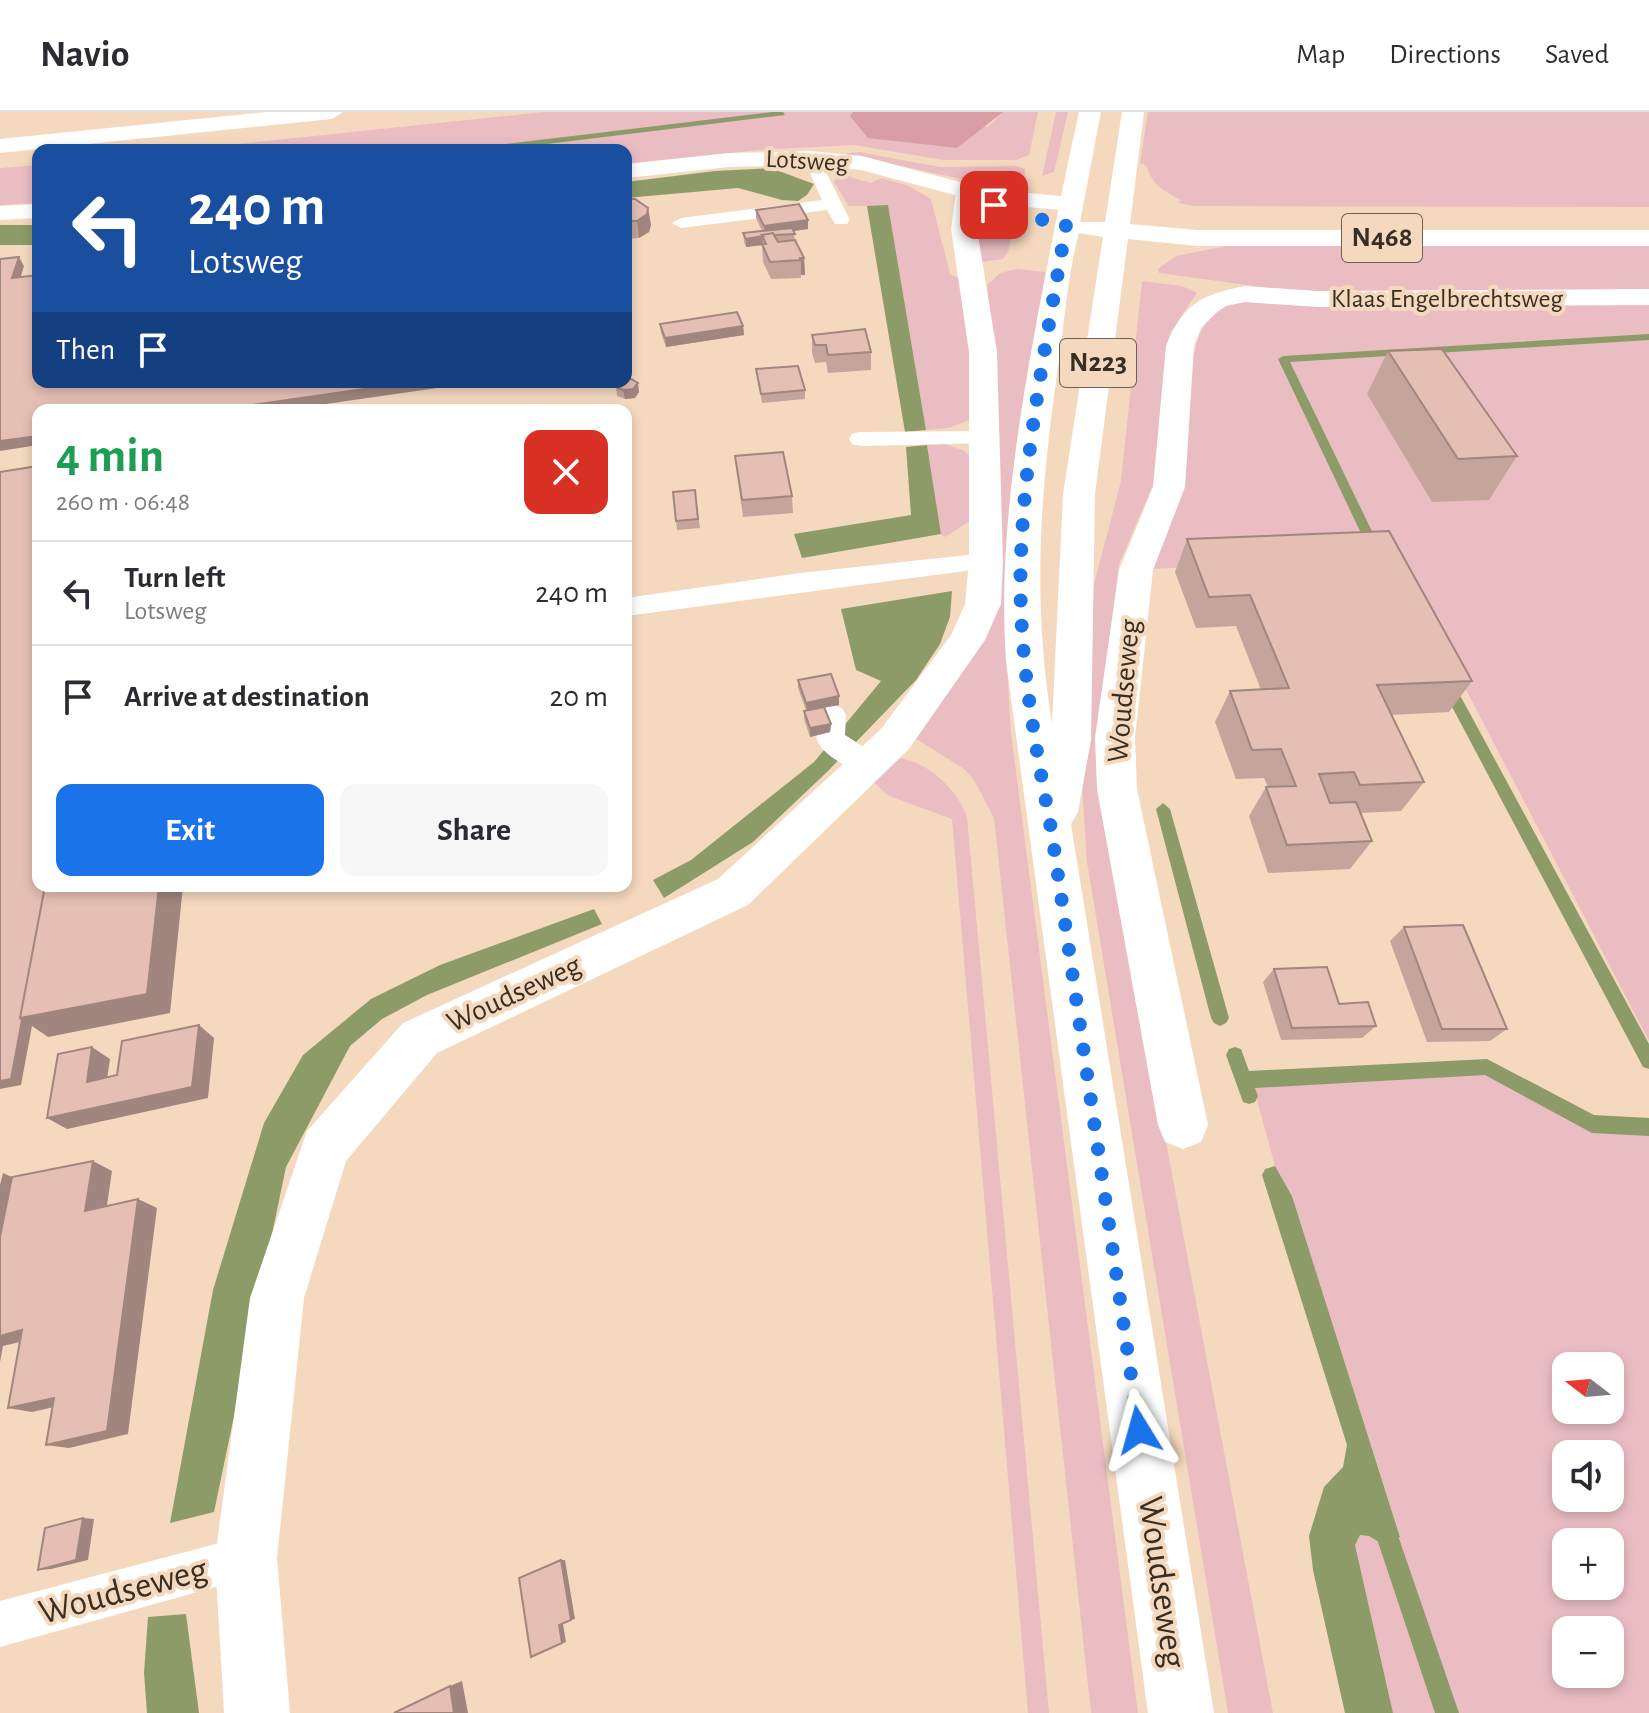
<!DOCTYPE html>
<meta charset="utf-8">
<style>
body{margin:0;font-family:"Alegreya Sans",sans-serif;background:#f7f7f7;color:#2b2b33;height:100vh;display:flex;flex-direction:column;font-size:30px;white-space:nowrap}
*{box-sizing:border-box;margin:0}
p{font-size:26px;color:#7c7c81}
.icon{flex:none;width:44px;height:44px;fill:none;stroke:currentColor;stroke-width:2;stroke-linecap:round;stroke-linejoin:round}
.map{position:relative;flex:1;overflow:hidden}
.side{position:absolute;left:32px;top:292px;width:600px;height:488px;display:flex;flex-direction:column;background:#fff;border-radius:16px;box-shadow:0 4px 12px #0003}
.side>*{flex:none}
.top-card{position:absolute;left:32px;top:32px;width:600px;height:244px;border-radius:16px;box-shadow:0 4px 12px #0003;background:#1a4fa0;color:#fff;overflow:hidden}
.needle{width:52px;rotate:286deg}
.fabs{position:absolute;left:1552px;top:1240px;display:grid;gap:16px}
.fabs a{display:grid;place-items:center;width:72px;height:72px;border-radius:16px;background:#fff;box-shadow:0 4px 12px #0003;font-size:40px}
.pin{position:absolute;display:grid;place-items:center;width:68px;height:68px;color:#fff;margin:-34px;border-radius:16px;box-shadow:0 4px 12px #0006}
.me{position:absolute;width:88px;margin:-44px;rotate:352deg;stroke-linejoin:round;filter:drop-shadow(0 0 6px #0008)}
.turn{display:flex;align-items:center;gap:28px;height:168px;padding:0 24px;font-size:36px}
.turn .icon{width:104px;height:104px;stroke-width:2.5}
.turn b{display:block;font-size:56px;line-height:68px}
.then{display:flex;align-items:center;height:76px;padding:0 24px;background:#0003;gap:16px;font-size:30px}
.round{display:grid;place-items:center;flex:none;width:84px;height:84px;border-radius:16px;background:#f7f7f7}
.summary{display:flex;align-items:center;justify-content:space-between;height:136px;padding:0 24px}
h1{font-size:48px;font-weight:700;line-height:60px;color:#1e9e55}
.primary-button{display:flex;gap:16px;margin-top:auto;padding:16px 24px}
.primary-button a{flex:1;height:92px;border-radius:16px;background:#1a73e8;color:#fff;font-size:32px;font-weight:700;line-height:92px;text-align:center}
.primary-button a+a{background:#f7f7f7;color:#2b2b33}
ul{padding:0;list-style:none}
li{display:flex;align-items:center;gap:24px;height:104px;padding:0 24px;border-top:2px solid #e1e1e2}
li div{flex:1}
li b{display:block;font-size:30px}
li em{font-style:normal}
header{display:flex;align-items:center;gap:48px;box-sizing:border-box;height:112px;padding:0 40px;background:#fff;border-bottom:2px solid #e1e1e2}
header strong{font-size:38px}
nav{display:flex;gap:44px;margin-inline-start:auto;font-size:28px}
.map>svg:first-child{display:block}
.green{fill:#eabdc3;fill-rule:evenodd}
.forest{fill:#d99da6}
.water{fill:#8d9b68}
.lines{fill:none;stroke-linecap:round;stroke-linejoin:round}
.stream{fill:#8d9b68;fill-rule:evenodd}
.lane{fill:#fff;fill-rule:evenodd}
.street{fill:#fff;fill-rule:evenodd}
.secondary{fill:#fff;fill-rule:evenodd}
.primary{fill:#fff;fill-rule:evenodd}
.highway{fill:#fff;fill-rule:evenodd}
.wall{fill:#c5a49b}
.shaded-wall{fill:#a0867e}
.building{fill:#e5bfb4;stroke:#a0867e;stroke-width:2}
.route{stroke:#1a73e8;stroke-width:14;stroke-dasharray:0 25.2}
.labels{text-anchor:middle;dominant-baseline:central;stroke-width:8;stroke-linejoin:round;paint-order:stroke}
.far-street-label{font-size:26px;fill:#382e24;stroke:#f5d9bf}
.shield{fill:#f5d9bf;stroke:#716152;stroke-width:2}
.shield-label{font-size:28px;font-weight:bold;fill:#382e24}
.street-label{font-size:30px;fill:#382e24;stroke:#f5d9bf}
.near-street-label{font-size:36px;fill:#382e24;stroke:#f5d9bf}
</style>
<header>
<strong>Navio</strong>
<nav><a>Map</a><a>Directions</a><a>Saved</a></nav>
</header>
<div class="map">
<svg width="1649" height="1601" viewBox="0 0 1649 1601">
<rect width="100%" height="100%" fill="#f5d9bf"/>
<path class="green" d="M 544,0 L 853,0 L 850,4 L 988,15 L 1003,0 L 1038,0 L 1029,43 L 1016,48 L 943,48 L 854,33 L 759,38 L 626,52 L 626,38 L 180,38 Z
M 1056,0 L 1068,0 L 1054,60 L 1042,64 Z
M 1148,0 L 1649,0 L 1649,95 L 1194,94 L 1178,91 L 1181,88 C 1165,80 1151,72 1147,54 L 1140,51 Z
M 859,40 L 940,55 L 1016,54 L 1025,57 L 1024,72 L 990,73 L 844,42 Z
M 38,53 L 38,91 L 0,93 L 0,56 Z
M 842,58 L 851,60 L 850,65 L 871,71 L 881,66 L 909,74 L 931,87 L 950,162 L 960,167 L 971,219 L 970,308 L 948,316 L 926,318 L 888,94 L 849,94 L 834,70 Z
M 997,113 L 1014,114 L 1008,140 L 1003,147 L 982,150 L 976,119 Z
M 1649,131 L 1649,178 L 1298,180 L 1159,161 L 1158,157 L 1176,144 L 1226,134 Z
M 1017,157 L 1046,160 C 1035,222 1022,284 1015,346 C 1005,438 1004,529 1011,621 L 1138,1601 L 1091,1601 L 994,706 L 974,668 L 964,657 L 915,626 L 976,531 L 994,237 L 987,173 L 1000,161 Z
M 1142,169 L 1182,174 L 1197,181 L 1170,221 L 1165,243 L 1155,368 L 1119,452 L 1102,589 L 1106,710 L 1273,1601 L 1228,1601 L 1087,750 L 1079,626 L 1087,499 L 1121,369 Z
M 1256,189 L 1649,191 L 1649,929 L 1399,449 L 1359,448 L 1151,457 C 1162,429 1177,400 1184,371 C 1195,325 1177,230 1216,200 C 1227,191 1243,191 1256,189 Z
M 944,332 L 963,338 L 972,346 L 970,409 L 945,425 L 941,422 L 927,333 Z
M 896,646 C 926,647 958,678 967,705 L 1049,1601 L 1028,1601 L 952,707 L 889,684 L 870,667 Z
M 1456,953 L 1502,962 L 1590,1003 L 1649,1017 L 1649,1601 L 1393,1601 L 1355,1433 L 1360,1423 L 1400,1424 L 1292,1084 L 1275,1054 L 1252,970 L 1385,954 ZM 1566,1254 L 1610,1254 L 1610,1298 L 1566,1298 ZM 1566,1342 L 1610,1342 L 1610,1386 L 1566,1386 ZM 1566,1430 L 1610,1430 L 1610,1474 L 1566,1474 ZM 1566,1518 L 1610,1518 L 1610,1562 L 1566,1562 Z"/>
<path class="forest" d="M 853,0 L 1003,0 L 957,36 L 868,26 L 850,4 Z"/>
<path class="water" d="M 772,0 L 783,0 L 785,3 L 497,38 L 456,38 Z
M 771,56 L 814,72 L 807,83 L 798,89 L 782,88 L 738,76 L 626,86 L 626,70 L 715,59 Z
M 888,93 L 926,318 L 905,320 L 867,94 Z
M 0,113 L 38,113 L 38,133 L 0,133 Z
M 927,333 L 941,422 L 802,446 L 794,422 L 911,403 L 906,335 Z
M 952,479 L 950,505 L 940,532 L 916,568 L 828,659 L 753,730 L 664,786 L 653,768 L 691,748 L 814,650 L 881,569 L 856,558 L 841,497 Z
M 594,797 L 602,812 L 427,883 L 382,907 L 350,934 L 286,1055 L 214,1400 L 170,1411 L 213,1178 L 264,1011 L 303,943 L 371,887 L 440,853 Z
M 1275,1054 L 1292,1084 L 1400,1425 L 1379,1430 L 1369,1424 L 1360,1423 L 1355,1433 L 1393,1601 L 1345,1601 L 1313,1458 L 1309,1424 L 1324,1375 L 1343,1355 L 1347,1333 L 1262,1063 L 1265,1057 Z
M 186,1502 L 199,1601 L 147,1601 L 144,1561 L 148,1505 Z"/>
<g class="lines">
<path class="stream" d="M 1649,222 L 1649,228 L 1290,250 L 1382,440 L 1376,444 L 1370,440 L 1278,247 L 1283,244 Z
M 1448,569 L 1455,574 L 1649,932 L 1649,957 L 1643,955 L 1441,574 Z
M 1163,691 L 1170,697 L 1229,906 L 1226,911 L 1220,914 L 1214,911 L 1211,906 L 1156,697 Z
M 1235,935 L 1241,937 L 1249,959 L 1487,947 L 1594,1003 L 1649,1006 L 1649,1024 L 1592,1021 L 1485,963 L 1255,976 L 1258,984 L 1255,990 L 1249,992 L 1243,990 L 1226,943 L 1229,937 Z
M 1382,1398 L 1390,1401 L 1393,1409 L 1459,1601 L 1435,1601 L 1371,1409 L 1374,1401 Z"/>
<path class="lane" d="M 811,41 L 819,46 L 850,108 L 847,112 L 835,112 L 827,98 L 681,116 L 672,111 L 681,106 L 822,88 L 803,46 Z
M 986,319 L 994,321 L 997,326 L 994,331 L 860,334 L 852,332 L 849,327 L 852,322 L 860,320 Z
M 986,441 L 995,443 L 998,449 L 995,455 L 626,504 L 626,486 L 800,461 Z
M 832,593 L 842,596 L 846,603 L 845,623 L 879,645 L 884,653 L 879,661 C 863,666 828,647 819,632 C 813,623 817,605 822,596 Z
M 246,1424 L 262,1430 L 268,1446 L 262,1462 L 0,1535 L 0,1489 Z"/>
<path class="street" d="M 968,72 L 977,74 L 980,79 L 977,117 L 997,240 L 1003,449 L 1001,492 L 985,528 L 909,637 L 748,793 L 437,941 L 346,1049 L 304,1186 L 277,1446 L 290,1601 L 224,1601 L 215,1446 L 250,1186 L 307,1019 L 403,911 L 718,767 L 881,617 L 951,523 L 965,492 L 969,449 L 969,240 L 951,117 L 956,79 L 959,74 Z
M 1244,174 L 1318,179 L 1649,177 L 1649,193 L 1318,195 L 1244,190 L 1226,194 L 1216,201 L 1201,216 L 1194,234 L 1185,375 L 1153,458 L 1135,626 L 1137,677 L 1208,1013 L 1201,1030 L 1183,1037 L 1165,1030 L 1158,1013 L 1097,677 L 1095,626 L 1119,458 L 1153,375 L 1166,234 C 1183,192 1201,183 1244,174 Z"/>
<path class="secondary" d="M 811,39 L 862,44 L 986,77 L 1070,85 L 1079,87 L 1082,92 L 1079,97 L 1070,99 L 985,91 L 861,58 L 811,53 L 729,55 L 626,66 L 626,52 L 729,41 Z
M 38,92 L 38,106 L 0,108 L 0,94 Z"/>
<path class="primary" d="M 1079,0 L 1101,0 L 1080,110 L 1105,110 L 1122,0 L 1144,0 L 1130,112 L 1198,118 L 1649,118 L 1649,134 L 1198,134 L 1128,127 L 1095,382 L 1091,628 L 1078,700 L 1071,712 L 1214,1601 L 1148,1601 L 1006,549 C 999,446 1013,347 1030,246 C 1045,163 1061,81 1079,0 ZM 1079,121 L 1103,125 L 1063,382 L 1052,612 C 1031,478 1041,374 1060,241 C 1065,202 1069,157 1079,121 Z"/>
<path class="highway" d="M 267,0 L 343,0 L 332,7 L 0,41 L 0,27 Z"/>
</g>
<path class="wall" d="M 626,87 L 648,96 L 651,113 L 649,120 L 639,126 L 626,127 Z
M 756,98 L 808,117 L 793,119 L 795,128 L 804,146 L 805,163 L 801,163 L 801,166 L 771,167 L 763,150 L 762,133 L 746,135 L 744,130 L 743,121 L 762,119 L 756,106 Z
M 660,212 L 743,214 L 744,223 L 666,235 L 661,221 Z
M 812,223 L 871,240 L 871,258 L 828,261 L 826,250 L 815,251 L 812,241 Z
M 1388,239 L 1517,344 L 1489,388 L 1432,390 L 1367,282 Z
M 756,257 L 805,278 L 805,287 L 762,291 Z
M 616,275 L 639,280 L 635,286 L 625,287 L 617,284 Z
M 735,344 L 792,384 L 793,401 L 743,405 Z
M 695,378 L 700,416 L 677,418 L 676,409 Z
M 1187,427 L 1472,569 L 1449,600 L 1391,603 L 1424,670 L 1401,699 L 1360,701 L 1372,729 L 1350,757 L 1268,761 L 1249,704 L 1266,675 L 1268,675 L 1264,666 L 1236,667 L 1215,610 L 1230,579 L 1261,578 L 1236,514 L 1196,516 L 1175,460 Z
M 798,568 L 839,593 L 824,595 L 831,612 L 830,620 L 810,625 L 804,607 L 804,599 L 806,598 L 798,576 Z
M 1404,815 L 1507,917 L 1490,929 L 1427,930 L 1390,829 Z
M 1274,857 L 1339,892 L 1376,914 L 1362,926 L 1281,928 L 1263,870 Z"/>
<path class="shaded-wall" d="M 648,96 L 651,113 L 649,120 L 639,126 L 637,109 Z
M 808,108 L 808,117 L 765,123 L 764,114 Z
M 762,125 L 763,133 L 746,135 L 746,127 Z
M 19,145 L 24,154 L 18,174 L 12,166 Z
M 800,146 L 804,146 L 805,163 L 801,163 L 801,148 Z
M 743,214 L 744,223 L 666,235 L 665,226 Z
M 413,270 L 479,270 L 284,298 L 217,298 Z
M 638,271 L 639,280 L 635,286 L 625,287 L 623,278 Z
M 38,324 L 38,333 L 0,339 L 0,329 Z
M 839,584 L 839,593 L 807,599 L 806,591 Z
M 831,612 L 830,620 L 810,625 L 810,616 Z
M 159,774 L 183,774 L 170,901 L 48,925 L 32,914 L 21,973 L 0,977 L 0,969 L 20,906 Z
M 199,913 L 214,926 L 208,986 L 67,1017 L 47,1006 Z
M 92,935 L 110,947 L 105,981 L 87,970 Z
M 93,1049 L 112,1059 L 105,1107 L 85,1099 Z
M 3,1061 L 34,1075 L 22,1218 L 45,1224 L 3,1234 L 0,1250 L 0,1073 Z
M 138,1087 L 157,1096 L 128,1322 L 69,1336 L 46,1333 Z
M 54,1286 L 76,1290 L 32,1300 L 8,1296 Z
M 83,1406 L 94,1407 L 88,1448 L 51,1457 L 38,1458 Z
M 561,1448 L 565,1448 L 575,1507 L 571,1508 Z
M 563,1512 L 566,1530 L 531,1545 L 559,1513 Z
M 462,1569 L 468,1601 L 454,1601 L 450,1574 Z"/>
<path class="building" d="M 626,87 L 635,87 L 648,96 L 647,102 L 637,109 L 626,109 Z
M 799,92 L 808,108 L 764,114 L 756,98 Z
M 792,116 L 795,122 L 774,123 L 773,121 L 762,123 L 763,124 L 746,127 L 743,121 Z
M 773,121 L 778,130 L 795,128 L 804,146 L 800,146 L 801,148 L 770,150 L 762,132 L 766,132 L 762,123 Z
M 19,145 L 12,166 L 38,163 L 38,270 L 413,270 L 217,298 L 38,298 L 38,324 L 0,329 L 0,147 Z
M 737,200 L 743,214 L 665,226 L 660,212 Z
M 865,217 L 871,240 L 828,243 L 826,233 L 815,233 L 812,223 Z
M 1442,237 L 1517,344 L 1458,347 L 1388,239 Z
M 798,254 L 805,278 L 761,282 L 756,257 Z
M 628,265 L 638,271 L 633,277 L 623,278 L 616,275 L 615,270 L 626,270 L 626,266 Z
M 783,340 L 792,384 L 742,388 L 735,344 Z
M 38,354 L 38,774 L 45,774 L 20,906 L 22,908 L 11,967 L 0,969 L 0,360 Z
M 695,378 L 698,407 L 676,409 L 673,380 Z
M 1389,419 L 1472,569 L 1377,573 L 1424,670 L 1360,673 L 1354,660 L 1319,662 L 1330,691 L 1356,690 L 1372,729 L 1287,733 L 1266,675 L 1296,674 L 1281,637 L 1252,638 L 1230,579 L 1289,576 L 1250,483 L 1209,485 L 1187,427 Z
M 831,562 L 839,584 L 806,591 L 798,568 Z
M 824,595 L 831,612 L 810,616 L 804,599 Z
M 45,774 L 159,774 L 147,882 L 20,906 Z
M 1463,813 L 1507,917 L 1442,917 L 1404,815 Z
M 1327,855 L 1339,892 L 1368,890 L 1376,914 L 1292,916 L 1274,857 Z
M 199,913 L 192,975 L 47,1006 L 58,942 L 92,935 L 87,970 L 117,963 L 122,929 Z
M 93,1049 L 85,1099 L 138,1087 L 107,1319 L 46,1333 L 54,1286 L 8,1296 L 22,1218 L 0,1224 L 0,1125 L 12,1065 Z
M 83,1406 L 76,1448 L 38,1458 L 45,1416 Z
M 561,1448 L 571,1508 L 559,1513 L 562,1531 L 531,1545 L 519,1466 Z
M 450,1574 L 454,1601 L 394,1601 Z"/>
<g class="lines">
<path class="route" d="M 994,93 L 1026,104 L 1066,113 C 1048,222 1025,333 1021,444 C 1017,538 1035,631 1052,722 L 1139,1318"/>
</g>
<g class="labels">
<g class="far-street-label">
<text transform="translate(807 49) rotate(3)">Lotsweg</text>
<text x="1447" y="187">Klaas Engelbrechtsweg</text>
</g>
<g class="shield">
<rect x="1342" y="102" width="80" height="48" rx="6"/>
<rect x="1060" y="227" width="76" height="48" rx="6"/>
</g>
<g class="shield-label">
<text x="1382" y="126">N468</text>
<text x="1098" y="251">N223</text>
</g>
<g class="street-label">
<text transform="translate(1124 579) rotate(-85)">Woudseweg</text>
<text transform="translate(514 882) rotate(-25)">Woudseweg</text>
</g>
<g class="near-street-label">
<text transform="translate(1162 1470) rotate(82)">Woudseweg</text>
<text transform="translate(123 1479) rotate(-15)">Woudseweg</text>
</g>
</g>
</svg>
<div class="fabs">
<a><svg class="needle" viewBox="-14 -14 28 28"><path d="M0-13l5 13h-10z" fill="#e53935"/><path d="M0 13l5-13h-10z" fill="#7c7c81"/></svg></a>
<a><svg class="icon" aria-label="sound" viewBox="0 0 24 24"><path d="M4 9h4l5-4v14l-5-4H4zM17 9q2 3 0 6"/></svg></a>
<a>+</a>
<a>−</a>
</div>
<div class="pin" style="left:994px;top:93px;background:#d93025"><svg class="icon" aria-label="arrive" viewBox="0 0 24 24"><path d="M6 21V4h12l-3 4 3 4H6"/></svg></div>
<svg class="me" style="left:1139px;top:1318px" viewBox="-20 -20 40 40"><path d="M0-17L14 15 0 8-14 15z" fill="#1a73e8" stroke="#fff" stroke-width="4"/></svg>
<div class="top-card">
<div class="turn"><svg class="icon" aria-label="left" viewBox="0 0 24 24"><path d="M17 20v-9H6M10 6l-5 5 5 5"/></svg><div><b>240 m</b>Lotsweg</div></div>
<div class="then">Then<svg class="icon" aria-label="arrive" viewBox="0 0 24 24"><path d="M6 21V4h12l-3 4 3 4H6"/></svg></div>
</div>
<section class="side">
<div class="summary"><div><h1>4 min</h1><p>260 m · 06:48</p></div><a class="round" style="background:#d93025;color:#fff"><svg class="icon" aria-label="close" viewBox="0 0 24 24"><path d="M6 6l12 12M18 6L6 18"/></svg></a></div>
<ul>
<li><svg class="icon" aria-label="left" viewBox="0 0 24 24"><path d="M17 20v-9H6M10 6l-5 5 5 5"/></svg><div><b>Turn left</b><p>Lotsweg</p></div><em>240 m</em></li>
<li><svg class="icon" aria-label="arrive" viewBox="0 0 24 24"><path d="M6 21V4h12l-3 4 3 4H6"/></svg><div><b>Arrive at destination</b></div><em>20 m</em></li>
</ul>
<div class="primary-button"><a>Exit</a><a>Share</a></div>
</section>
</div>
